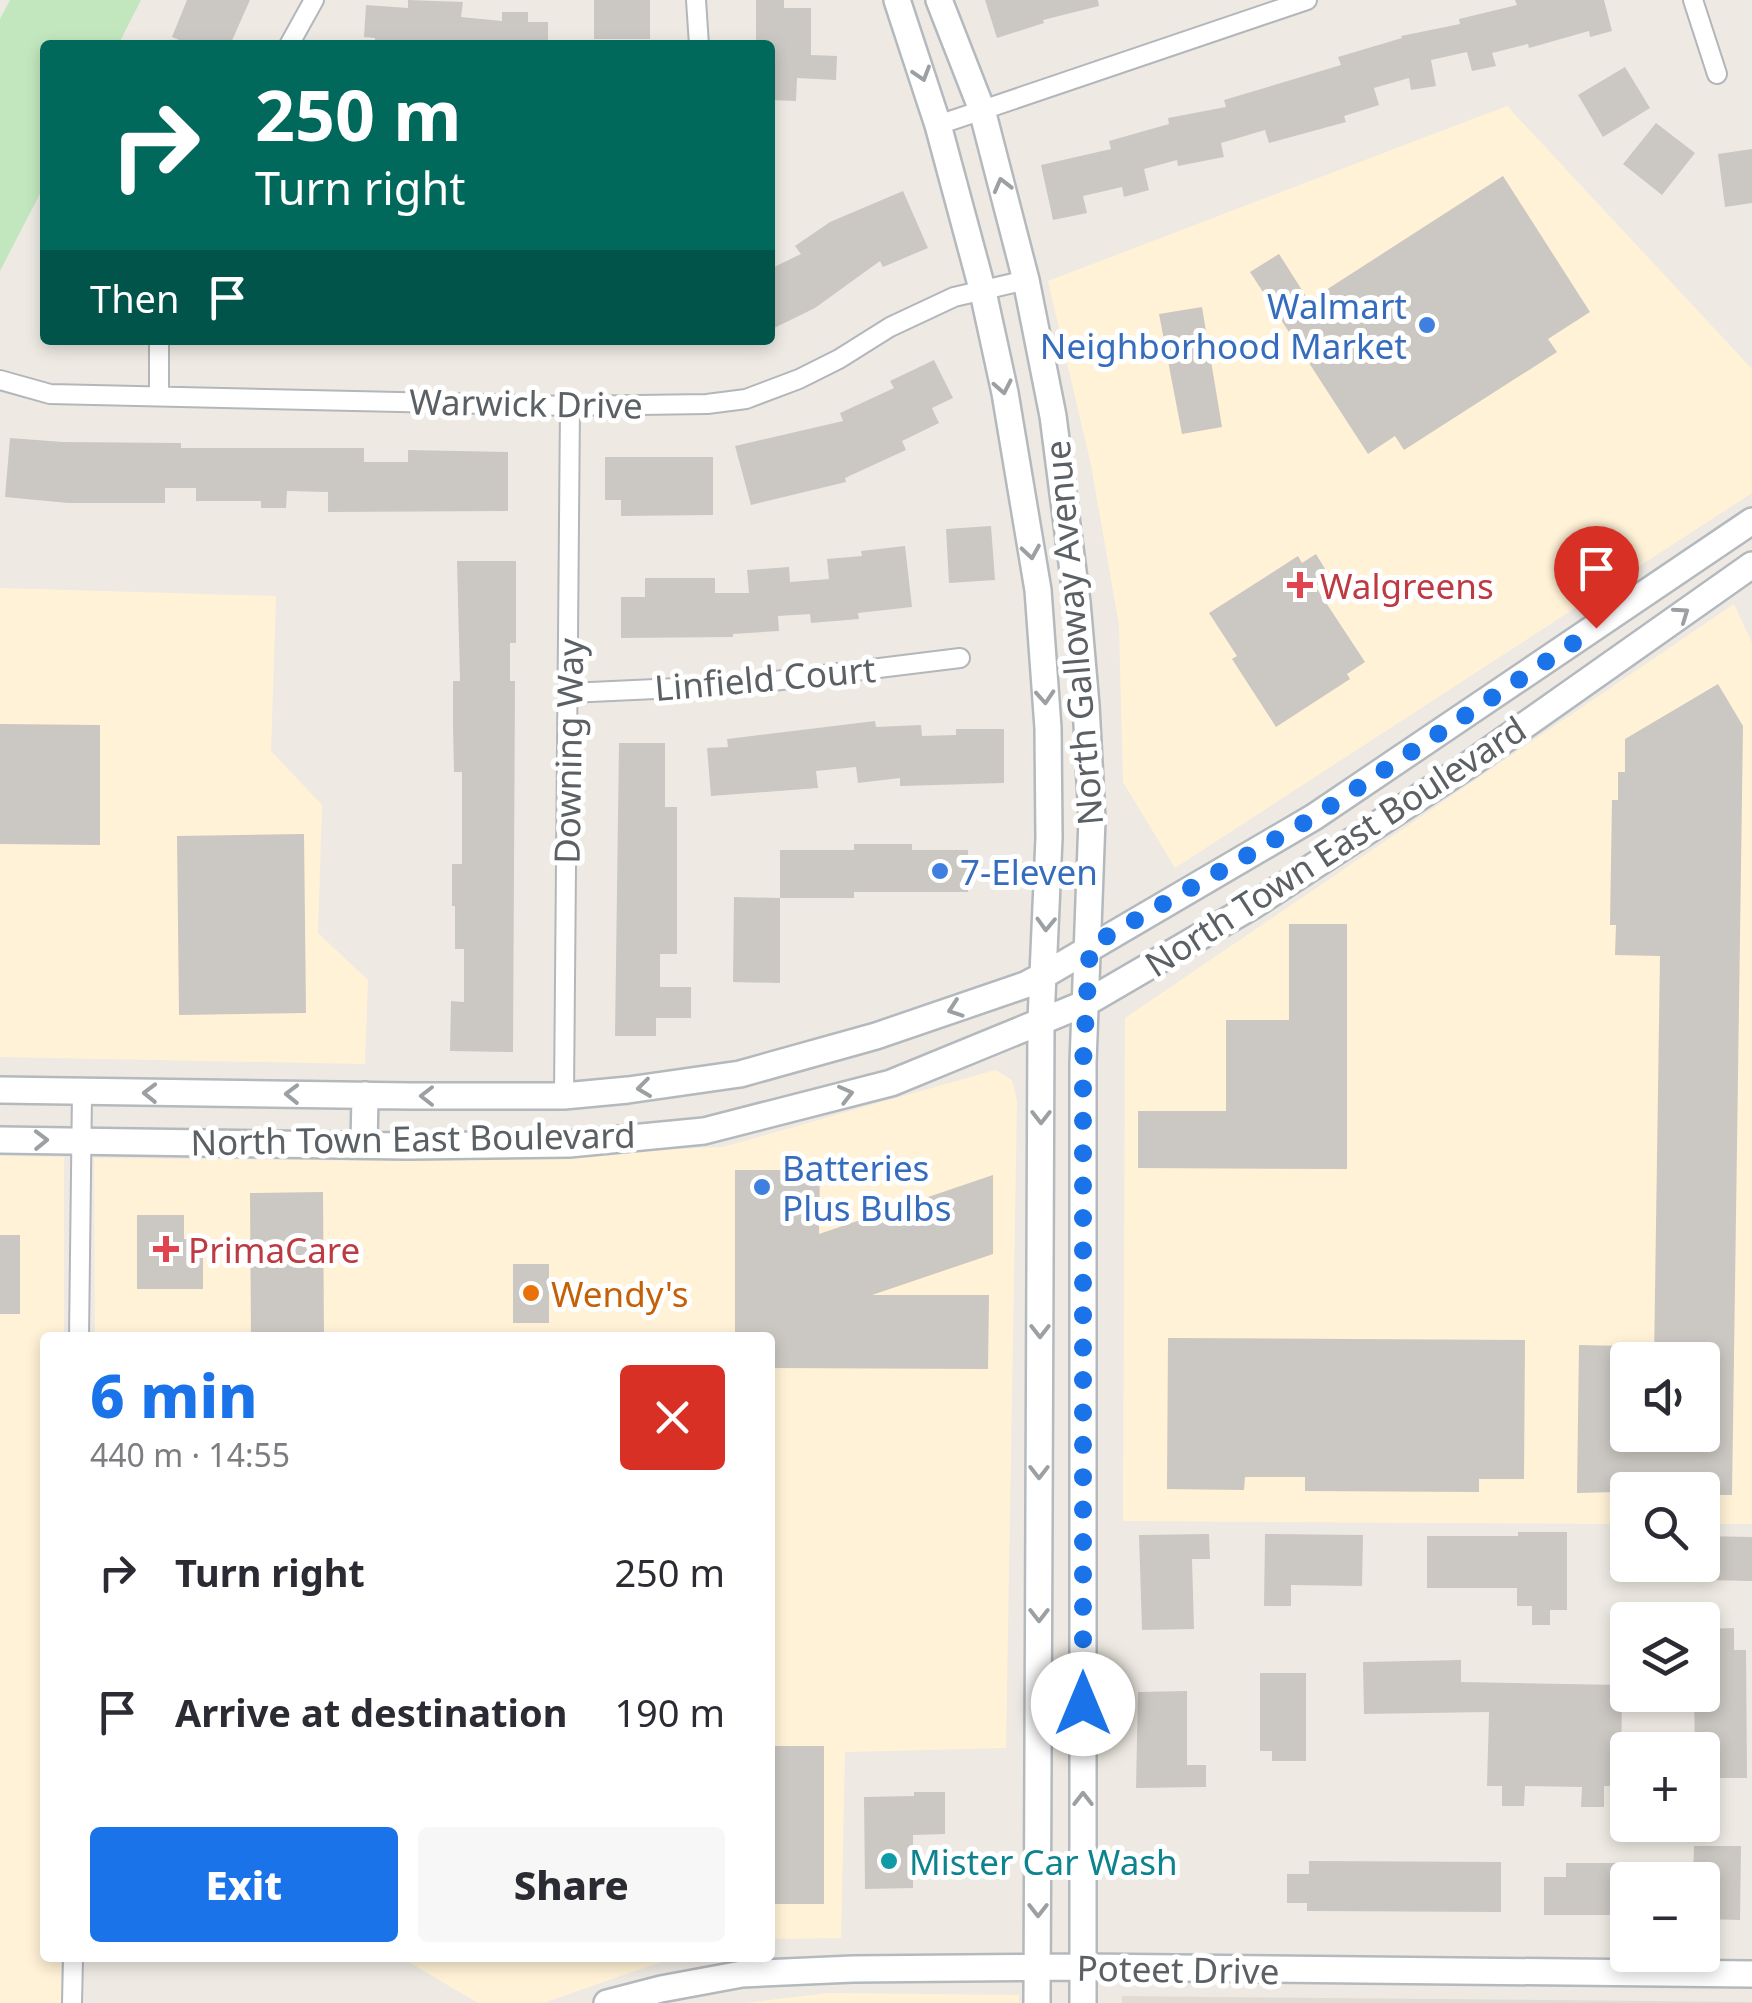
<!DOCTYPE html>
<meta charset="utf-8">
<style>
body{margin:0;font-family:"Noto Sans",sans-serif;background:#f7f7f7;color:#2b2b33;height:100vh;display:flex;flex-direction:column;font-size:38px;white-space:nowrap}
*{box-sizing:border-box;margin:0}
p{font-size:32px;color:#7c7c81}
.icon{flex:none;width:55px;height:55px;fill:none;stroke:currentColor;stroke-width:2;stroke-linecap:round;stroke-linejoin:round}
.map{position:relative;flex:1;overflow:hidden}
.panel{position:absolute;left:40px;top:1332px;width:735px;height:630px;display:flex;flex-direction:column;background:#fff;border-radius:10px;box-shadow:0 5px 15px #0003}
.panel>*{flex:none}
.hud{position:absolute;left:40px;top:40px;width:735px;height:305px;border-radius:10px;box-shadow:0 5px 15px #0003;background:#00695c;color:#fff;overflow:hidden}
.fabs{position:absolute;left:1610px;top:1342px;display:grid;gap:20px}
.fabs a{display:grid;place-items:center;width:110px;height:110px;border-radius:10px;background:#fff;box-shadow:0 5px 15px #0003;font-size:50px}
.pin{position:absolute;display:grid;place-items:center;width:85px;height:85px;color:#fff;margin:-102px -42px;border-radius:50% 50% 50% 0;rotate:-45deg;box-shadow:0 0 10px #0007}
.pin .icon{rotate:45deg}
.me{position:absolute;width:110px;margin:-55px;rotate:0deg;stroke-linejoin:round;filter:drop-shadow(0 0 8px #0008)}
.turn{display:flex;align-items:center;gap:35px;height:210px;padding:0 50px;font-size:45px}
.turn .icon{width:130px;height:130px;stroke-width:2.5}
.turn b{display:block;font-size:70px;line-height:85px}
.then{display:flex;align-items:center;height:95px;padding:0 50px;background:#0003;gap:20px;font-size:38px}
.round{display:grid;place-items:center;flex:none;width:105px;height:105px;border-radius:10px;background:#f7f7f7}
.headline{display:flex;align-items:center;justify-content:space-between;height:170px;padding:0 50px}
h1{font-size:60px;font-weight:800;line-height:75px;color:#1a73e8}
.button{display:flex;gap:20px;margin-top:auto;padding:20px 50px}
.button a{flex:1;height:115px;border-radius:10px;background:#1a73e8;color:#fff;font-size:40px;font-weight:800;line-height:115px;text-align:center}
.button a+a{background:#f7f7f7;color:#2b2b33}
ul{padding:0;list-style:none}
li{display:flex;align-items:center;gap:30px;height:140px;padding:0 50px}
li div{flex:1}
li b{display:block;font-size:38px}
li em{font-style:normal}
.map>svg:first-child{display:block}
.commercial{fill:#fff2d7;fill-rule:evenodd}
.education{fill:#e0dcd3}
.green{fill:#c2e7be}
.building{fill:#cbc7c2}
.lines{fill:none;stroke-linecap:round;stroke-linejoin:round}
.street-casing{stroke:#b3b6ba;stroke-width:22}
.secondary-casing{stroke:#b4b9be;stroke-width:30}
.street{stroke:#fff;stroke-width:18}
.secondary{stroke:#fff;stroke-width:25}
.oneway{stroke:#9da0a2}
.route{stroke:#1a73e8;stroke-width:18;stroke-dasharray:0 32.4}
.shop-dot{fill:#3f7fe0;stroke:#fff;stroke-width:4}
.health-dot{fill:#e0444e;stroke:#fff;stroke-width:4}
.food-dot{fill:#e8710a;stroke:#fff;stroke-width:4}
.culture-dot{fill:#0f9aa8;stroke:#fff;stroke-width:4}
.labels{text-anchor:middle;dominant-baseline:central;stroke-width:10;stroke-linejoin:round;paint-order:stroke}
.shop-label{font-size:35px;fill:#366cbe;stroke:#fff;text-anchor:start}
.street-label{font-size:35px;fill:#5b6064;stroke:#fff}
.health-label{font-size:35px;fill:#be3a42;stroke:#fff;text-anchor:start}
.food-label{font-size:35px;fill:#c56008;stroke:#fff;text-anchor:start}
.culture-label{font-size:35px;fill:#0d838f;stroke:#fff;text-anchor:start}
</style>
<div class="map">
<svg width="1752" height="2003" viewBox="0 0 1752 2003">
<rect width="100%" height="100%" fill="#eeeae3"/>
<path class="commercial" d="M 1507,106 L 1752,369 L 1752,493 L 1175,868 L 1123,782 L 1119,625 L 1091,465 L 1048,281 Z
M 0,588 L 276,596 L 271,751 L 322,805 L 318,933 L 368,980 L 365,1064 L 0,1057 Z
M 1734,604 L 1752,643 L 1752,1524 L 1703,1524 L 1702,1490 L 1628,1490 L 1627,1524 L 1123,1521 L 1125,1018 ZM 1628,1360 L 1702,1360 L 1702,1435 L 1628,1435 Z
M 995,1070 L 1012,1080 L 1017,1101 L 1006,1748 L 845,1752 L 841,1938 L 770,1939 L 770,1338 L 95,1337 L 94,1158 L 391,1161 L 723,1147 Z
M 0,1156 L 64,1157 L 64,1337 L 45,1338 L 45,1958 L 61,1958 L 61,2003 L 0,2003 Z
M 402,1958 L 673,1958 L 543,2003 L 478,2003 Z
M 828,1993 L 1019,1995 L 1019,2003 L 746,2003 Z"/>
<path class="education" d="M 1122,1996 L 1752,2002 L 1752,2003 L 1122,2003 Z"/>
<path class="green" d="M 10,0 L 141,0 L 118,45 L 45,45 L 45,184 L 0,271 L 0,19 Z"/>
<path class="building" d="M 187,0 L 250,0 L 230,45 L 191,45 L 172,37 Z
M 408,0 L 463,2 L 461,17 L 502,21 L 502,12 L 528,12 L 528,22 L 548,22 L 548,45 L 375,45 L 375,38 L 364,37 L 366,5 L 408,8 Z
M 594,0 L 650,0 L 650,39 L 594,39 Z
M 756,0 L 784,0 L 784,8 L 811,8 L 811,55 L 837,56 L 836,80 L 797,78 L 796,101 L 770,100 L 770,41 L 756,41 Z
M 985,0 L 1098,0 L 1099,6 L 1043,20 L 1044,23 L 997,38 Z
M 1515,0 L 1604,0 L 1612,31 L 1590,37 L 1589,31 L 1529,48 L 1528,44 L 1492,53 L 1496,66 L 1472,71 L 1467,52 L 1431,60 L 1436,86 L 1411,90 L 1409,78 L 1374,88 L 1379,105 L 1344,116 L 1346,122 L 1269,143 L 1265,130 L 1221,143 L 1224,157 L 1178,166 L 1177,160 L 1144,169 L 1149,190 L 1124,197 L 1122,187 L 1083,196 L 1087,213 L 1053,220 L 1041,165 L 1111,149 L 1109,141 L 1169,124 L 1168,118 L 1226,107 L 1224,100 L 1341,65 L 1338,57 L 1402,38 L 1401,36 L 1460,24 L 1459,19 L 1517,5 Z
M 1625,67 L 1650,108 L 1603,137 L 1578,95 Z
M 1656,123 L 1695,153 L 1662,195 L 1623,164 Z
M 1752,149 L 1752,203 L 1725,207 L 1718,154 Z
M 1503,176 L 1590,312 L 1548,339 L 1557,352 L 1404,450 L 1395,436 L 1368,454 L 1250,272 L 1279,254 L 1309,301 Z
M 903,191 L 928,248 L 883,267 L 880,261 L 815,308 L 770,330 L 770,269 L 801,254 L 795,246 L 830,222 Z
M 1202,307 L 1222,427 L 1182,434 L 1159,314 Z
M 934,360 L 953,398 L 932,408 L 939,423 L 902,441 L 906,450 L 845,478 L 846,482 L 751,505 L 735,446 L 843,421 L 840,413 L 894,388 L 890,381 Z
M 10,438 L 63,442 L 181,443 L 181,448 L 364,448 L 364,462 L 408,462 L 408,450 L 508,452 L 508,511 L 328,512 L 328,492 L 287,491 L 286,508 L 261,508 L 261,501 L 196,501 L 196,488 L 165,488 L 165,503 L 68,503 L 5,497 Z
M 605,457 L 713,457 L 713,515 L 621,516 L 621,500 L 605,500 Z
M 991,526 L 995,580 L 949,583 L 946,529 Z
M 905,546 L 912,607 L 858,613 L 859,619 L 811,623 L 810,614 L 778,616 L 779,631 L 733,634 L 733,637 L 621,638 L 621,597 L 645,597 L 645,578 L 715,578 L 715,593 L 749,593 L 747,570 L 789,567 L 790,582 L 829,579 L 827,559 L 862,556 L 861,551 Z
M 1316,554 L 1330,577 L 1315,586 L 1365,662 L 1347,674 L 1350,679 L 1276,727 L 1232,659 L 1237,656 L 1209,613 L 1298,556 L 1302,563 Z
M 457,561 L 516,561 L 516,643 L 510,643 L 510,681 L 515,681 L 513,1052 L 450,1051 L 451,1001 L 464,1002 L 464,949 L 455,949 L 455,906 L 452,906 L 452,864 L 462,864 L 462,772 L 454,772 L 453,727 L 453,681 L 460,681 Z
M 1718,684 L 1743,726 L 1732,1495 L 1702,1495 L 1702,1490 L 1577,1493 L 1579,1345 L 1628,1346 L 1628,1435 L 1702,1435 L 1702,1360 L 1654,1360 L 1660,956 L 1615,955 L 1616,925 L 1610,925 L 1612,800 L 1618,800 L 1618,772 L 1625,772 L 1625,739 Z
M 875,721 L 876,727 L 921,725 L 922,736 L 956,735 L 956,729 L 1004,729 L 1004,783 L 900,786 L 900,778 L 858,783 L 856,767 L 816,771 L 818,788 L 711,796 L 707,748 L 728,747 L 727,739 Z
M 0,724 L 100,725 L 100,845 L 0,844 Z
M 619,743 L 665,743 L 665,807 L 677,807 L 677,954 L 660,954 L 660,987 L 691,987 L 691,1018 L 656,1018 L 656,1036 L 615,1036 Z
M 304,834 L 306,1013 L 179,1015 L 177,836 Z
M 854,844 L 912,844 L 912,850 L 968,850 L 968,892 L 854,892 L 854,898 L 780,898 L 780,850 L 854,850 Z
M 734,897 L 780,898 L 780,983 L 733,982 Z
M 1289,924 L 1347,924 L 1347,1169 L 1138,1168 L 1138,1111 L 1226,1111 L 1226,1020 L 1289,1020 Z
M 735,1170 L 820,1170 L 819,1234 L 993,1175 L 993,1254 L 872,1295 L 989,1295 L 988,1369 L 770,1368 L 770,1338 L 735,1338 Z
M 323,1192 L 324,1338 L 251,1338 L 250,1193 Z
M 137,1215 L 184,1215 L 184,1239 L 194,1239 L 194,1258 L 203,1258 L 203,1289 L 137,1289 Z
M 0,1235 L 20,1235 L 20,1314 L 0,1314 Z
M 513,1264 L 549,1264 L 549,1323 L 513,1323 Z
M 1168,1338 L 1525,1340 L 1524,1479 L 1479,1479 L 1479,1492 L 1305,1491 L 1305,1477 L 1245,1477 L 1244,1490 L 1167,1489 Z
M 1518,1532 L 1567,1532 L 1567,1610 L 1550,1610 L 1550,1625 L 1532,1625 L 1532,1606 L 1517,1606 L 1517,1588 L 1427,1588 L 1427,1536 L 1518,1536 Z
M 1209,1534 L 1210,1559 L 1192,1559 L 1194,1629 L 1142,1630 L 1139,1535 Z
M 1265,1534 L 1363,1535 L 1362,1586 L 1291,1585 L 1291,1606 L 1264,1606 Z
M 1702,1536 L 1752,1537 L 1752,1581 L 1702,1580 Z
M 1734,1628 L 1734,1650 L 1746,1650 L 1747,1778 L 1702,1778 L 1702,1750 L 1695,1750 L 1694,1695 L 1702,1695 L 1705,1629 Z
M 1461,1660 L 1461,1682 L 1622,1685 L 1621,1786 L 1604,1786 L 1604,1807 L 1581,1807 L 1582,1787 L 1525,1786 L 1524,1806 L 1502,1806 L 1502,1786 L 1487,1786 L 1489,1712 L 1364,1714 L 1363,1662 Z
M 1260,1673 L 1306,1673 L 1306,1761 L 1272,1761 L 1272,1751 L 1260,1751 Z
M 1187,1691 L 1187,1765 L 1206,1765 L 1206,1787 L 1136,1788 L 1138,1692 Z
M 770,1746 L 824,1746 L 824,1904 L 770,1904 Z
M 914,1792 L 945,1792 L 945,1834 L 913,1835 L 913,1888 L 865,1889 L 864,1797 L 914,1796 Z
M 1694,1846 L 1741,1846 L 1740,1920 L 1702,1919 L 1702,1880 L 1693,1880 Z
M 1309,1861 L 1501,1862 L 1501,1912 L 1307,1911 L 1307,1903 L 1287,1903 L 1287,1874 L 1309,1874 Z
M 1566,1863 L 1641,1863 L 1641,1880 L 1628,1880 L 1628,1915 L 1544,1915 L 1544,1877 L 1566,1877 Z"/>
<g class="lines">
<g class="street-casing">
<path id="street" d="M 696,0 L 699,45
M 1693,0 L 1717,74
M 289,45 L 314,0
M 938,125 L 1307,0
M 159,340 L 159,395
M 0,380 L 50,394 L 570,406 L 707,404 L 746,399 L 799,379 L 839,359 L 890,327 L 954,297 L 1026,280
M 569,693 L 742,685 L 960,658
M 564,1096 L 570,406
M 79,1338 L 82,1092
M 72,2003 L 73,1958"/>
</g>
<g class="secondary-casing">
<path id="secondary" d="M 897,0 L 938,125 L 983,292 L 1005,393 L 1038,590 L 1048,728 L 1049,838 L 1041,1020 L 1037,2003
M 939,0 L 982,110 L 1026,280 L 1053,416 L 1077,602 L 1086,705 L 1092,819 L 1083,1063 L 1083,2003
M 0,1090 L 410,1096 L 564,1096 L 628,1090 L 740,1074 L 876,1036 L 1025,985 L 1046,974 L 1314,817 L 1752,521
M 0,1140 L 408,1146 L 569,1144 L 704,1131 L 891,1083 L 1086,1003 L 1254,905 L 1467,766 L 1752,565
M 364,1145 L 365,1095
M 607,2003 L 661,1989 L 742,1974 L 853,1969 L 1083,1967 L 1752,1974"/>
</g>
<use href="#street" class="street"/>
<use href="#secondary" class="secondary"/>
</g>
<defs><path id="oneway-chevron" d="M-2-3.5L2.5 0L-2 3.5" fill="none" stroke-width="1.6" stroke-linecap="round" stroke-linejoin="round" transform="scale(2.5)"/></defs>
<g class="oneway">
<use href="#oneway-chevron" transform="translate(922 74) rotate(73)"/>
<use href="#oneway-chevron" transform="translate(1002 185) rotate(-105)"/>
<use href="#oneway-chevron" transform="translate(1003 387) rotate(79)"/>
<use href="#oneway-chevron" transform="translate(1031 552) rotate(81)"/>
<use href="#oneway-chevron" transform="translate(1682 614) rotate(-35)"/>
<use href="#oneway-chevron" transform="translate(1045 697) rotate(86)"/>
<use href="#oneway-chevron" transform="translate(1046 924) rotate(92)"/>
<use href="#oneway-chevron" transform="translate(955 1009) rotate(161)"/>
<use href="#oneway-chevron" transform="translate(644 1088) rotate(173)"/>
<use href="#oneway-chevron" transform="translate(150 1093) rotate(-179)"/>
<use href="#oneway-chevron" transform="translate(292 1094) rotate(-179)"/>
<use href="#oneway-chevron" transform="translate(846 1094) rotate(-14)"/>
<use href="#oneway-chevron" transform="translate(427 1096) rotate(180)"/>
<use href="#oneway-chevron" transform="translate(1041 1117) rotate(90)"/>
<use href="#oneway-chevron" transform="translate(41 1140) rotate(-1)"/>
<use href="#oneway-chevron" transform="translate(1040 1331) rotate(90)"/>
<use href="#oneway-chevron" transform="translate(1039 1472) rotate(90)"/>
<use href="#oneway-chevron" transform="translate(1039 1615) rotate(90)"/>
<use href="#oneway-chevron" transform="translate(1083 1799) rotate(-90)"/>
<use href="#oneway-chevron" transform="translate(1038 1910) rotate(90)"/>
</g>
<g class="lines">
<path class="route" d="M 1083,1704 L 1083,1063 L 1090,946 L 1314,817 L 1596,628"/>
</g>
<g class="shop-dot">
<circle cx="1427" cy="325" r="10"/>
<circle cx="940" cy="871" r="10"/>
<circle cx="762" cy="1187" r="10"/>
</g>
<g class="health-dot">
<path d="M1295 570h10v10h10v10h-10v10h-10v-10h-10v-10h10z"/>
<path d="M161 1234h10v10h10v10h-10v10h-10v-10h-10v-10h10z"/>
</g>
<circle class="food-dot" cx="531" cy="1293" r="10"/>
<circle class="culture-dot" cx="889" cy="1861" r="10"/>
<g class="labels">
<g class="shop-label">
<text x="1407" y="305" text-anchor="end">Walmart<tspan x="1407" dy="40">Neighborhood Market</tspan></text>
<text x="960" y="871">7-Eleven</text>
<text x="782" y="1167">Batteries<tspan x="782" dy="40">Plus Bulbs</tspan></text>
</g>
<g class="street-label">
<text transform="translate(526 403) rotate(1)">Warwick Drive</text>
<text transform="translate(1073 633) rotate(-95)">North Galloway Avenue</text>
<text transform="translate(765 678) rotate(-5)">Linfield Court</text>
<text transform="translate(568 751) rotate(-89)">Downing Way</text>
<text transform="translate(1335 846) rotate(-33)">North Town East Boulevard</text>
<text transform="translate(413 1138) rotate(-1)">North Town East Boulevard</text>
<text transform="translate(1178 1969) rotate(1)">Poteet Drive</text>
</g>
<g class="health-label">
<text x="1320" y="585">Walgreens</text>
<text x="188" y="1249">PrimaCare</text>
</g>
<g class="food-label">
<text x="551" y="1293">Wendy's</text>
</g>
<g class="culture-label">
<text x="909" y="1861">Mister Car Wash</text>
</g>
</g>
</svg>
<div class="fabs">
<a><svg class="icon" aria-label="sound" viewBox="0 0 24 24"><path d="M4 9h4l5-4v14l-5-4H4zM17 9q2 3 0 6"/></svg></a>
<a><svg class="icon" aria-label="search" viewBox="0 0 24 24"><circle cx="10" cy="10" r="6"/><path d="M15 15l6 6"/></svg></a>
<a><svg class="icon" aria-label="layers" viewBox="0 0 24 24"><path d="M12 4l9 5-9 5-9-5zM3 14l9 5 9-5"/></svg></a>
<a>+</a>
<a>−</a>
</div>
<div class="pin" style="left:1596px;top:628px;background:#d93025"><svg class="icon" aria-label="arrive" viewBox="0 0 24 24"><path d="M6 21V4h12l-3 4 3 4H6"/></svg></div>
<svg class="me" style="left:1083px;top:1704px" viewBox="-20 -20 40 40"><circle r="19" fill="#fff"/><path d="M0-13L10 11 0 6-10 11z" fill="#1a73e8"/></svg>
<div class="hud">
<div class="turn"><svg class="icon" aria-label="right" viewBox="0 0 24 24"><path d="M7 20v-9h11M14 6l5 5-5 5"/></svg><div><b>250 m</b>Turn right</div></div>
<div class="then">Then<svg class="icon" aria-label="arrive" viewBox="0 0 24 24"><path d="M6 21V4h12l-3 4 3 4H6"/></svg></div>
</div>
<section class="panel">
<div class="headline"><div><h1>6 min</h1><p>440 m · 14:55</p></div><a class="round" style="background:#d93025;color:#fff"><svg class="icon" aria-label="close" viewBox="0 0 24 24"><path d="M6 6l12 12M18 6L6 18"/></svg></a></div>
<ul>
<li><svg class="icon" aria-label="right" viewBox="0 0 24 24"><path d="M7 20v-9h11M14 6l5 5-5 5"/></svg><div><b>Turn right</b></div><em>250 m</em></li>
<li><svg class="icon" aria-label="arrive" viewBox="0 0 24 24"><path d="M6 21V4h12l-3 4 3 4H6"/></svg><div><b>Arrive at destination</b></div><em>190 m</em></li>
</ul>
<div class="button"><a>Exit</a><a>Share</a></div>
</section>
</div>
